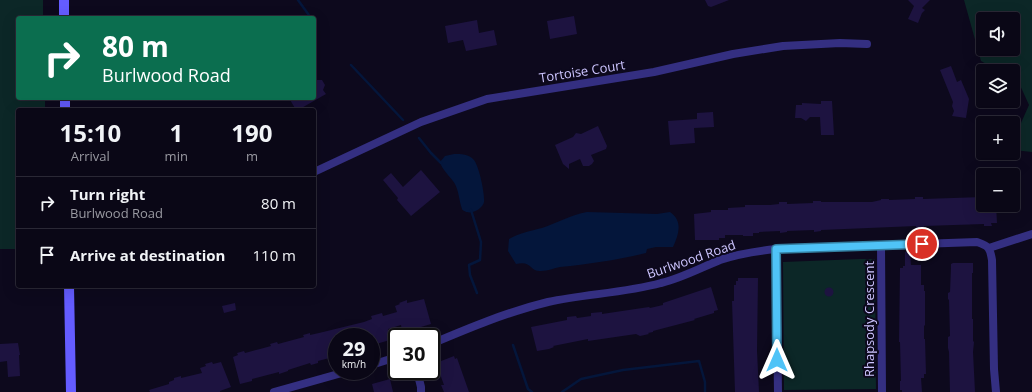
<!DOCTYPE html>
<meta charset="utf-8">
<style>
body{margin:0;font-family:"Open Sans",sans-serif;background:#181523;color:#f1f3f6;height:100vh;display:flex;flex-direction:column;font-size:15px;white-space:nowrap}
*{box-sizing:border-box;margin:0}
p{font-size:13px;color:#9999a1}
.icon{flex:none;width:22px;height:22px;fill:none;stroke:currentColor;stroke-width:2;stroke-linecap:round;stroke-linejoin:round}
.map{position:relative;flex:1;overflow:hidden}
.details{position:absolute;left:16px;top:108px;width:300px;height:180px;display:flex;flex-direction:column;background:#0a0716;border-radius:4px;box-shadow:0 4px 16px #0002,0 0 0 1px #2a2835}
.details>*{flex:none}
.guide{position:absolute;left:16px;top:16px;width:300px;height:84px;border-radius:4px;box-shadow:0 4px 16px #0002,0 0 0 1px #2a2835;background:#0b6e4f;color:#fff;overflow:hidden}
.controls{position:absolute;left:976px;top:12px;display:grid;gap:8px}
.controls a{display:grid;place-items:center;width:44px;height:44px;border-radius:4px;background:#0a0716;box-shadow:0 4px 16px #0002,0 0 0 1px #2a2835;font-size:20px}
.speed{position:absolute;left:328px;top:328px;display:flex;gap:8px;font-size:20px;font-weight:700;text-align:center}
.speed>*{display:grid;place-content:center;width:52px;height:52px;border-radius:50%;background:#0a0716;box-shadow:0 4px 16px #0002,0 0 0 1px #2a2835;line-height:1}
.speed small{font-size:10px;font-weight:400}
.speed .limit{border:2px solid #111;border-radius:6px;background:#fff;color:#111}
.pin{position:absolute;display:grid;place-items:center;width:34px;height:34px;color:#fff;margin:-17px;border:2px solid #fff;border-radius:50%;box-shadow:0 1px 4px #0007}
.me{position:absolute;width:44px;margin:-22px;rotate:0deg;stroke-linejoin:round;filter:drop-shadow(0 0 3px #0008)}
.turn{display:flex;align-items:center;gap:14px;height:84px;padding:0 20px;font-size:18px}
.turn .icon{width:52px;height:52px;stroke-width:2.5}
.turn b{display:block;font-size:28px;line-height:34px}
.eta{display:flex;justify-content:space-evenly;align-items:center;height:68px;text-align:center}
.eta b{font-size:24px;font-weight:700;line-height:28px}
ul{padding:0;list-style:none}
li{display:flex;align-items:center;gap:12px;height:52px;padding:0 20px;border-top:1px solid #2a2835}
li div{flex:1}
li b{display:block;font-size:15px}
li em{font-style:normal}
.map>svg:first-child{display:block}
.green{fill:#0c2727;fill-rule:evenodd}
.water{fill:#04163b}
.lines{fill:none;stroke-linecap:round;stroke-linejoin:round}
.stream{stroke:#04163b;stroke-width:2.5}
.building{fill:#1d1340}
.street{stroke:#342f81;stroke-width:8}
.secondary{stroke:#645cff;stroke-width:10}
.route-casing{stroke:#337fa1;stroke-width:10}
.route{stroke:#4fc3f7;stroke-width:7}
.labels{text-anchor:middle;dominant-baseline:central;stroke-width:4;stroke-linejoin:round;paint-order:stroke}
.street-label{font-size:13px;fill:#cdc5ff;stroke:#0d091d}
</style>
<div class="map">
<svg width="1032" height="392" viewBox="0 0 1032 392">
<rect width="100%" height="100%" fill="#0d091d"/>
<path class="green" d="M 0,0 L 43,0 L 43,18 L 18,18 L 18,98 L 45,98 L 45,110 L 18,110 L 18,249 L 0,249 Z
M 964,0 L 1032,0 L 1032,152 L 1013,150 L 1013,141 L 1029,105 L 1019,83 L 1013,79 L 1013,71 L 999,71 L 981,61 ZM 983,19 L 1013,19 L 1013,49 L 983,49 Z
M 860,259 L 875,259 L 876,389 L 784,390 L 783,262 Z"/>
<path class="water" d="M 454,154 C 461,154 469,154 474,160 C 479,166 485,194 484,202 C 483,208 473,214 467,212 C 466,212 462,210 462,209 C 459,200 459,192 455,184 C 450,176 442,170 440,162 L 445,156 Z
M 587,212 L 657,214 L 670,212 C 683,221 679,234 673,247 L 656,247 L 647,249 L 646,253 C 618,260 589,264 560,267 C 554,268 548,271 541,271 C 530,272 532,260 516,264 L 508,251 L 509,239 C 519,233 530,231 542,228 C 557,223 571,215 587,212 Z"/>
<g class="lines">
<path class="stream" d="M 298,0 L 311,18
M 351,65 L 403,120
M 419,138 L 431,153 L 441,163
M 471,210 L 481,242 L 480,260 L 469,265 L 470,275 L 477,293
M 513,345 L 528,389 L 532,392
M 562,392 L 581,379 L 623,370 L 699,361 L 705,382 L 705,392"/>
</g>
<path class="building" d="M 705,0 L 729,0 L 711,7 L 708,6 Z
M 908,0 L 930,0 L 922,8 L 925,10 L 922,13 L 918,23 L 908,19 L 914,6 Z
M 574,16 L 577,34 L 550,39 L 547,21 Z
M 477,20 L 479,33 L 494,30 L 497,45 L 466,51 L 463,40 L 448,43 L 445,26 Z
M 951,66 L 957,82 L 961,80 L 969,99 L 966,118 L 952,116 L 954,111 L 952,106 L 953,102 L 940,70 Z
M 314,80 L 322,80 L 325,85 L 323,90 L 326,94 L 298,110 L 296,110 L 289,98 L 314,98 Z
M 821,101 L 832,101 L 834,135 L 821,135 L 820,117 L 810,117 L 806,121 L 801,118 L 795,118 L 796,105 L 802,105 L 802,103 L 821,104 Z
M 713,112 L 714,127 L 694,128 L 695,143 L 670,145 L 668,121 L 697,119 L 697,113 Z
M 598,126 L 607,146 L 606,149 L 591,155 L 594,161 L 592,164 L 589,166 L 583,166 L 580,159 L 569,164 L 569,169 L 563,164 L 555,145 L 573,137 L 576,133 L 581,134 Z
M 421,170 L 440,192 L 411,216 L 397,200 L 398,198 L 383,180 L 391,173 L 403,187 Z
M 915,197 L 923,197 L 923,199 L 983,197 L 983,205 L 996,205 L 997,223 L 991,223 L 992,226 L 984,226 L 984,224 L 924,226 L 924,228 L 916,228 L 916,226 L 821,230 L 821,231 L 814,232 L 814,230 L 787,231 L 787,232 L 780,233 L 780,231 L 759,232 L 759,233 L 753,233 L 753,236 L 743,236 L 743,235 L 725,235 L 725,238 L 719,238 L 719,240 L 695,240 L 694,214 L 711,212 L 711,210 L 728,210 L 728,208 L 745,207 L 745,205 L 770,205 L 779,204 L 779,202 L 787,202 L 787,204 L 813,203 L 813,201 L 821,201 L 821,202 L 872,202 L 881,200 L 881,199 L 889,199 L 889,200 L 915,199 Z
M 905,252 L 910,252 L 911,265 L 921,265 L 921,285 L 924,285 L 924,291 L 925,291 L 925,325 L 924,326 L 924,339 L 925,339 L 926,374 L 924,374 L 924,378 L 921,378 L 922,392 L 902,392 L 902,390 L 900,390 L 900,381 L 901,381 L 900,342 L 899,342 L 900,268 L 903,268 L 903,266 L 905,266 Z
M 953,263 L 973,263 L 973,273 L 972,273 L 972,319 L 973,319 L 973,341 L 974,342 L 973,352 L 975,392 L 950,392 L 949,352 L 948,348 L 948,337 L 950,336 L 949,300 L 948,299 L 948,293 L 950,292 L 951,268 L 951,264 Z
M 738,278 L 758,278 L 757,351 L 759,392 L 735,392 L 732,301 L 734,301 L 734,285 L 736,285 L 736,281 L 738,281 Z
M 711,287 L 718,310 L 714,311 L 714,313 L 694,319 L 695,320 L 653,331 L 653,332 L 648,333 L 649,334 L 640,336 L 636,334 L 588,341 L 588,339 L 553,346 L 554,347 L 549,349 L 537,351 L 531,327 L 567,320 L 567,317 L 576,316 L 577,318 L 591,316 L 591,313 L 602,312 L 602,314 L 649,307 L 650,308 L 663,305 L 663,303 Z
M824.5 292a4.5 4.5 0 1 1 9 0a4.5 4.5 0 1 1-9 0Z
M 424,299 L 431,324 L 414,329 L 414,331 L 402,331 L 401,325 L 388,329 L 390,340 L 376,344 L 376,342 L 371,344 L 371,337 L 337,337 L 337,356 L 318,361 L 318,363 L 311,365 L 310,363 L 288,370 L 288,371 L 279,374 L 279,372 L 252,379 L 252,381 L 240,384 L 233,357 L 238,355 L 237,353 L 244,351 L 245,353 L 260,349 L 271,346 L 270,344 L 277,342 L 278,344 L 304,337 L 303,335 L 310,333 L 310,335 L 319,333 L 364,322 L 372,319 L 371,316 L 382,313 L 383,316 L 397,312 L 395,306 L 400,304 L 399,303 L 407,300 L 407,303 Z
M 235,303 L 236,310 L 224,313 L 222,306 Z
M 18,343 L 20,355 L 19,355 L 20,376 L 8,377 L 7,361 L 0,362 L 0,344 Z
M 454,356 L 455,359 L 457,358 L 469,392 L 444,392 L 441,385 L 444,385 L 436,363 Z
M 212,362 L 213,364 L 221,362 L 231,387 L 220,391 L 220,392 L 150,392 L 149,390 L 169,384 L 169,382 L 174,380 L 174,378 L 181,376 L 181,378 L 202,373 L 200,368 L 206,366 L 205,364 Z
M 390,379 L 393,392 L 374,392 L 372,384 Z"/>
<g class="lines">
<path class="street" d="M 314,172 L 421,122 L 487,99 L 654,72 L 733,54 L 783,46 L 840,43 L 867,44
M 881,245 L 882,392
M 989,248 L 1032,234
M 776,249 L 778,392
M 431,344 C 469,328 507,312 548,302 C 585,294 624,293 661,283 C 682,278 700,268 720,260 C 738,254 757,251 776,249 L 977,242 C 989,246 990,248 992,260 L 994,369 L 996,392
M 371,365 L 397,357
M 417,371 L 421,387 L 421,392
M 274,392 L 349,371"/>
<path class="secondary" d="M 64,0 L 64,18
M 65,98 L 65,110
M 69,286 L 71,392"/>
</g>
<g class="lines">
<g class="route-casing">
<path id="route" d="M 777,360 L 776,249 L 922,244"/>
</g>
<use href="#route" class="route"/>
</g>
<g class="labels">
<g class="street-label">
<text transform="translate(582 71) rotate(-9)">Tortoise Court</text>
<text transform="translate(691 259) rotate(-19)">Burlwood Road</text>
<text transform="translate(869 319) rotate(-90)">Rhapsody Crescent</text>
</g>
</g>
</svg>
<div class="controls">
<a><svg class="icon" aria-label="sound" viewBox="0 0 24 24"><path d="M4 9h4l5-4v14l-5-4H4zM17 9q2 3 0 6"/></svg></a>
<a><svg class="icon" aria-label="layers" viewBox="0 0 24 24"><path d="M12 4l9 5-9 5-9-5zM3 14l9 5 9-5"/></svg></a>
<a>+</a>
<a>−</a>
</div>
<div class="speed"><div>29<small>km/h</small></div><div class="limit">30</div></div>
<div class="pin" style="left:922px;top:244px;background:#d93025"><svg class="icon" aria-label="arrive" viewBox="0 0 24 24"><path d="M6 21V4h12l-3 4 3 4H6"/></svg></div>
<svg class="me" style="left:777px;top:360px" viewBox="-20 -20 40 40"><path d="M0-17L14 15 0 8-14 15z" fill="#4fc3f7" stroke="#fff" stroke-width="4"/></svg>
<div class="guide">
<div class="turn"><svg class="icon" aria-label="right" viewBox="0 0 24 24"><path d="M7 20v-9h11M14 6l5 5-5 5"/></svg><div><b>80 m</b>Burlwood Road</div></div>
</div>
<section class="details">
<div class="eta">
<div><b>15:10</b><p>Arrival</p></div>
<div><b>1</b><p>min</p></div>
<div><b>190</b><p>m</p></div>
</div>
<ul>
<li><svg class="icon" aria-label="right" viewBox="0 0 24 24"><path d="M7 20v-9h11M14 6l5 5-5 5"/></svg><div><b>Turn right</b><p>Burlwood Road</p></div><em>80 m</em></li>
<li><svg class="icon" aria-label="arrive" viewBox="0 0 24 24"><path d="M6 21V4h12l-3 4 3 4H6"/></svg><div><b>Arrive at destination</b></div><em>110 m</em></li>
</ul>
</section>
</div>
